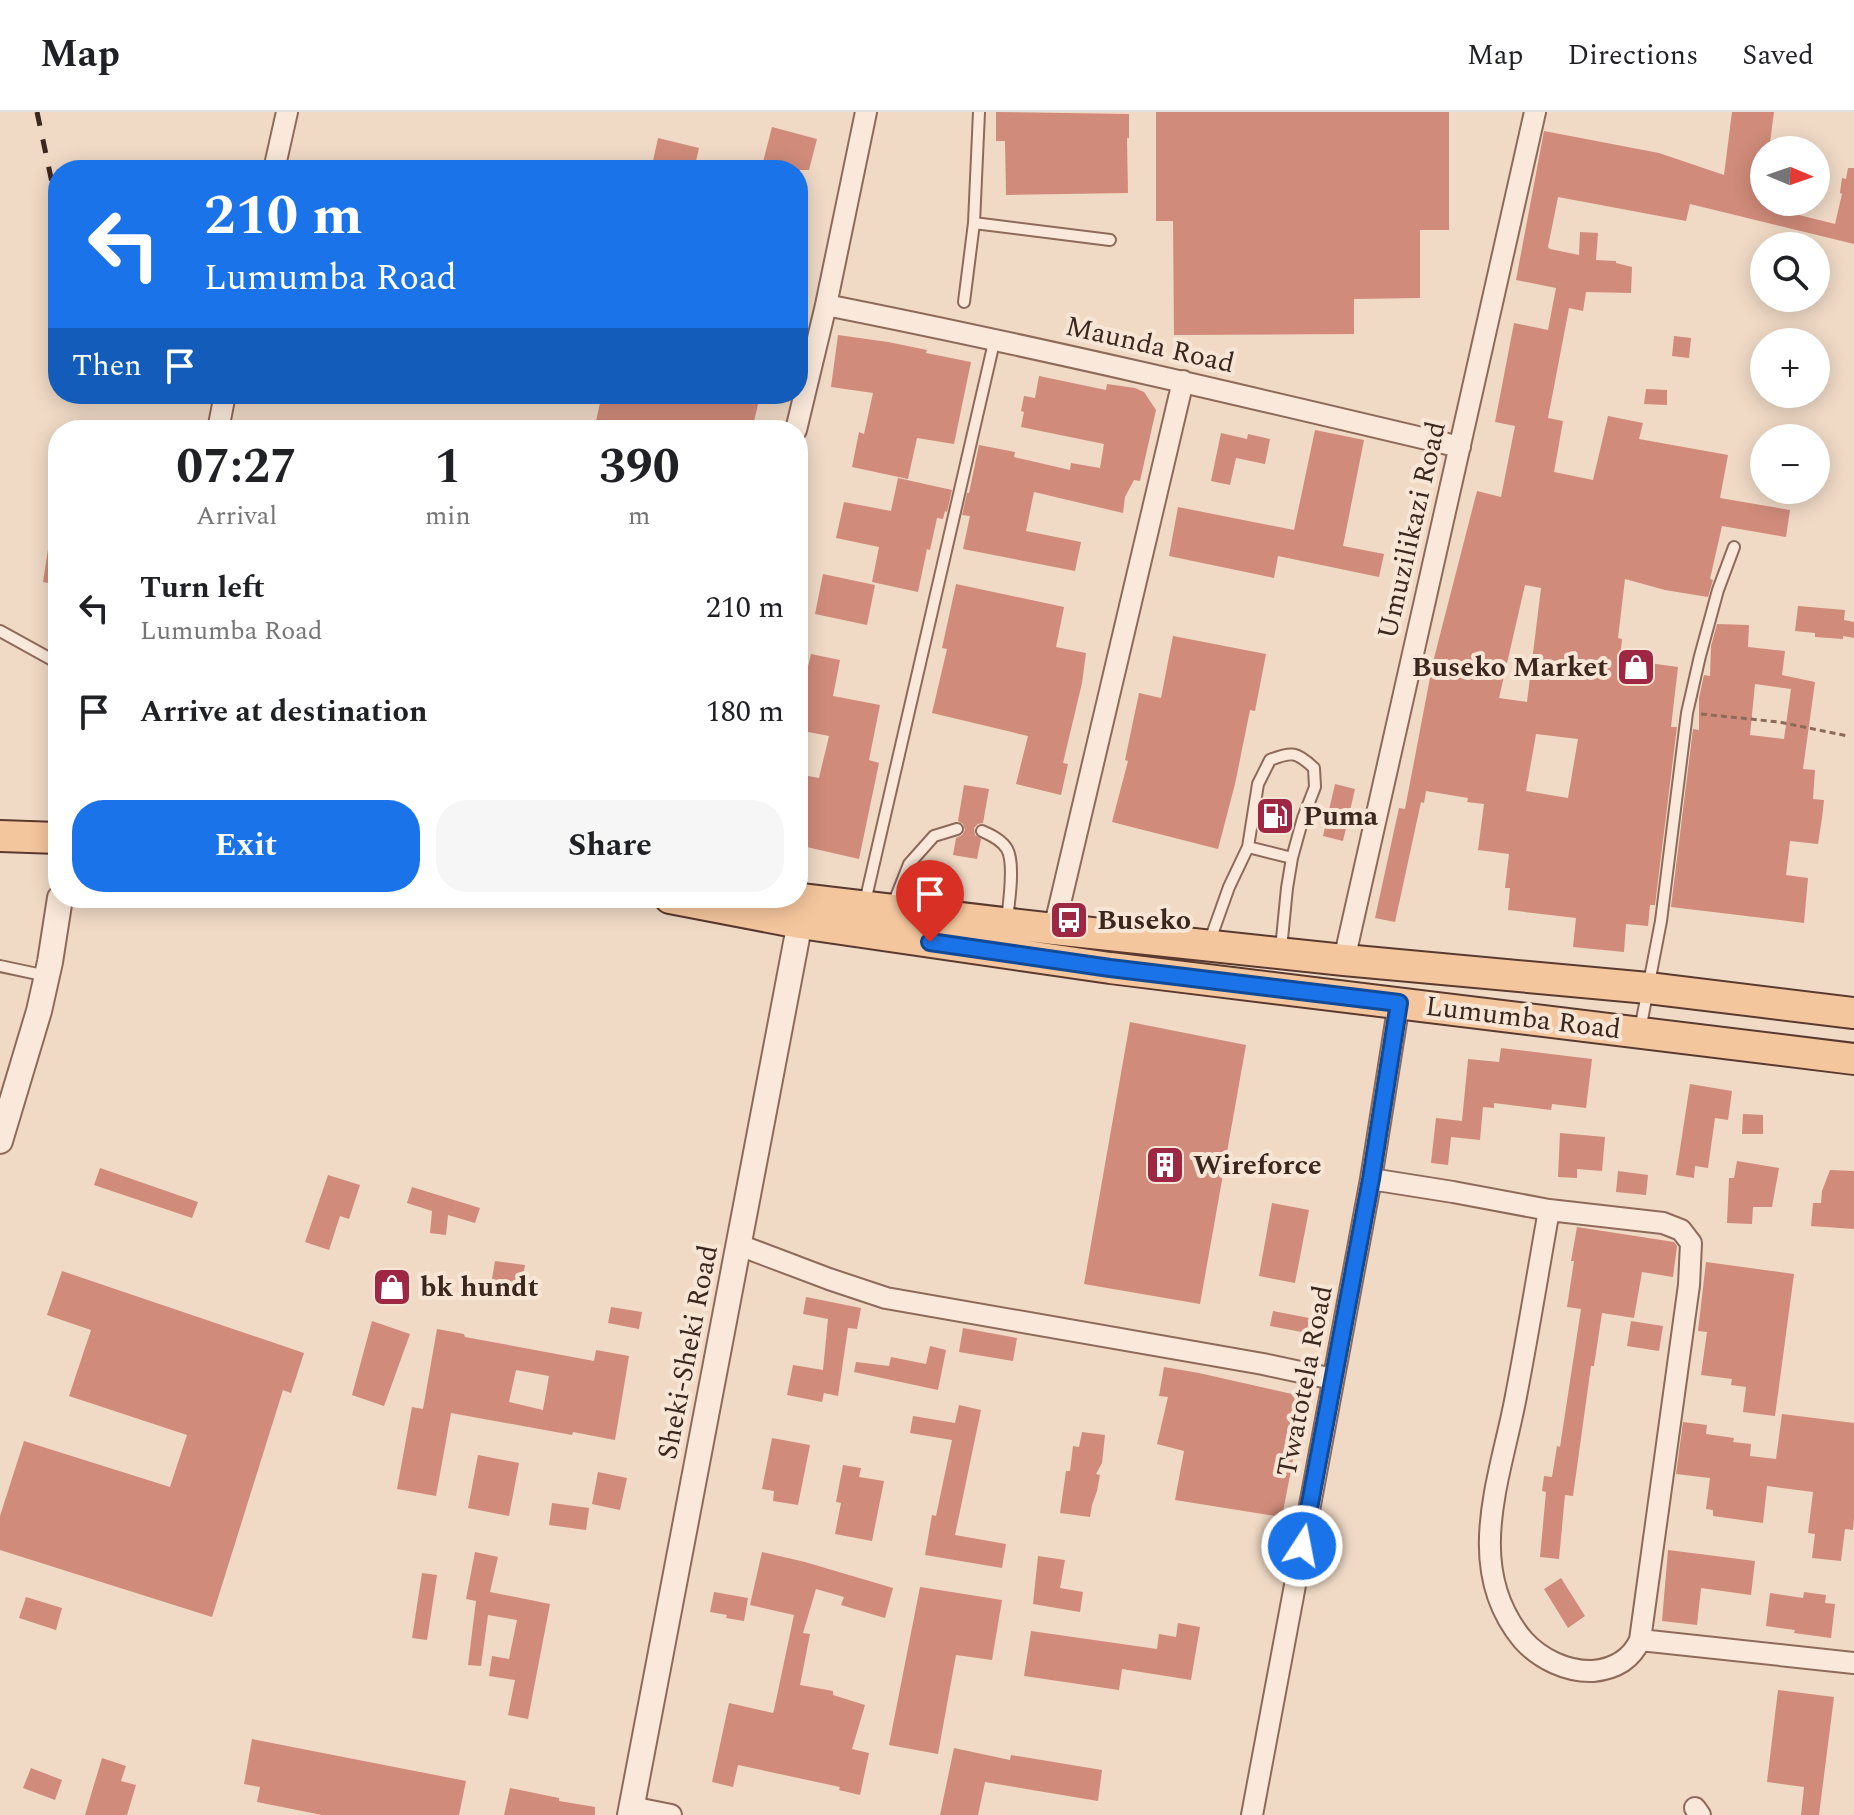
<!DOCTYPE html>
<meta charset="utf-8">
<style>
body{margin:0;font-family:Spectral,serif;background:#f6f6f6;color:#202124;height:100vh;display:flex;flex-direction:column;font-size:30px;white-space:nowrap}
*{box-sizing:border-box;margin:0}
p{font-size:26px;color:#757577}
.icon{flex:none;width:44px;height:44px;fill:none;stroke:currentColor;stroke-width:2;stroke-linecap:round;stroke-linejoin:round}
.map{position:relative;flex:1;overflow:hidden}
.side{position:absolute;left:48px;top:308px;width:760px;height:488px;display:flex;flex-direction:column;background:#fff;border-radius:32px;box-shadow:0 4px 20px #0003}
.side>*{flex:none}
.hud{position:absolute;left:48px;top:48px;width:760px;height:244px;border-radius:32px;box-shadow:0 4px 20px #0003;background:#1a73e8;color:#fff;overflow:hidden}
.needle{width:52px;rotate:92deg}
.controls{position:absolute;left:1750px;top:24px;display:grid;gap:16px}
.controls a{display:grid;place-items:center;width:80px;height:80px;border-radius:50%;background:#fff;box-shadow:0 4px 20px #0003;font-size:40px}
.pin{position:absolute;display:grid;place-items:center;width:68px;height:68px;color:#fff;margin:-82px -34px;border-radius:50% 50% 50% 0;rotate:-45deg;box-shadow:0 0 8px #0007}
.pin .icon{rotate:45deg}
.me{position:absolute;width:88px;margin:-44px;rotate:11deg;stroke-linejoin:round;filter:drop-shadow(0 0 6px #0008)}
.turn{display:flex;align-items:center;gap:28px;height:168px;padding:0 24px;font-size:36px}
.turn .icon{width:104px;height:104px;stroke-width:2.5}
.turn b{display:block;font-size:56px;line-height:68px}
.then{display:flex;align-items:center;height:76px;padding:0 24px;background:#0003;gap:16px;font-size:30px}
.eta{display:flex;justify-content:space-evenly;align-items:center;height:136px;text-align:center}
.eta b{font-size:48px;font-weight:700;line-height:56px}
.button{display:flex;gap:16px;margin-top:auto;padding:16px 24px}
.button a{flex:1;height:92px;border-radius:32px;background:#1a73e8;color:#fff;font-size:32px;font-weight:700;line-height:92px;text-align:center}
.button a+a{background:#f6f6f6;color:#202124}
ul{padding:0;list-style:none}
li{display:flex;align-items:center;gap:24px;height:104px;padding:0 24px}
li div{flex:1}
li b{display:block;font-size:30px}
li em{font-style:normal}
header{display:flex;align-items:center;gap:48px;box-sizing:border-box;height:112px;padding:0 40px;background:#fff;border-bottom:2px solid #e0e0e0}
header strong{font-size:38px}
nav{display:flex;gap:44px;margin-inline-start:auto;font-size:28px}
.map>svg:first-child{display:block}
.building{fill:#d08b7a;fill-rule:evenodd}
.lines{fill:none;stroke-linecap:round;stroke-linejoin:round}
.service-casing{stroke:#8d6a5a;stroke-width:14}
.minor-casing{stroke:#8d6a5a;stroke-width:24}
.tertiary-casing{stroke:#8d6a5a;stroke-width:28}
.primary-casing{stroke:#5a392f;stroke-width:34}
.path{stroke:#8d6a5a;stroke-width:3;stroke-dasharray:6 4;stroke-linecap:butt}
.service{stroke:#fae9da;stroke-width:10}
.minor{stroke:#fae9da;stroke-width:20}
.tertiary{stroke:#fae9da;stroke-width:24}
.primary{stroke:#f4c69d;stroke-width:30}
.rail{stroke:#3c271f;stroke-width:5;stroke-dasharray:14 14;stroke-linecap:butt}
.route-casing{stroke:#114b97;stroke-width:20}
.route{stroke:#1a73e8;stroke-width:14}
.labels{text-anchor:middle;dominant-baseline:central;stroke-width:8;stroke-linejoin:round;paint-order:stroke}
.street-label{font-size:28px;fill:#3c271f;stroke:#f7e6d6}
.poi-label{font-size:28px;font-weight:bold;fill:#3c271f;stroke:#f7e6d6;text-anchor:start}
</style>
<header>
<strong>Map</strong>
<nav><a>Map</a><a>Directions</a><a>Saved</a></nav>
</header>
<div class="map">
<svg width="1854" height="1703" viewBox="0 0 1854 1703">
<rect width="100%" height="100%" fill="#f0dac6"/>
<path class="building" d="M 996,0 L 1129,2 L 1129,26 L 1127,26 L 1128,81 L 1006,83 L 1005,29 L 996,29 Z
M 1156,0 L 1449,0 L 1449,118 L 1420,118 L 1420,186 L 1354,187 L 1354,222 L 1174,223 L 1173,109 L 1156,109 Z
M 1732,0 L 1774,0 L 1769,38 L 1764,38 L 1764,90 L 1799,90 L 1795,102 L 1835,112 L 1842,82 L 1840,81 L 1842,66 L 1846,67 L 1848,56 L 1854,56 L 1854,132 L 1690,92 L 1686,109 L 1558,85 L 1548,135 L 1550,137 L 1579,143 L 1580,120 L 1598,121 L 1596,148 L 1616,149 L 1616,151 L 1632,155 L 1631,181 L 1586,180 L 1583,199 L 1569,196 L 1548,306 L 1563,309 L 1554,360 L 1593,368 L 1608,304 L 1643,311 L 1639,327 L 1728,343 L 1720,386 L 1790,398 L 1786,425 L 1722,414 L 1710,467 L 1713,468 L 1708,485 L 1665,478 L 1625,467 L 1618,526 L 1622,527 L 1620,547 L 1678,555 L 1671,615 L 1677,615 L 1655,793 L 1650,793 L 1648,814 L 1626,812 L 1624,840 L 1573,835 L 1576,806 L 1508,798 L 1510,776 L 1505,776 L 1509,742 L 1478,738 L 1484,692 L 1467,690 L 1468,686 L 1426,679 L 1424,691 L 1421,690 L 1395,810 L 1375,806 L 1399,696 L 1405,697 L 1433,550 L 1477,379 L 1501,385 L 1515,314 L 1495,310 L 1514,211 L 1548,218 L 1556,176 L 1516,168 L 1544,19 L 1659,41 L 1724,63 ZM 1525,473 L 1541,476 L 1527,590 L 1499,586 ZM 1536,622 L 1578,627 L 1568,686 L 1526,679 Z
M 772,15 L 817,27 L 809,58 L 761,58 Z
M 658,26 L 699,36 L 694,58 L 651,58 Z
M 838,223 L 888,230 L 927,238 L 926,241 L 971,250 L 954,332 L 917,326 L 908,367 L 852,355 L 859,320 L 864,322 L 873,281 L 831,275 Z
M 1674,224 L 1691,226 L 1689,246 L 1672,244 Z
M 1039,264 L 1106,278 L 1107,272 L 1135,276 L 1144,280 L 1156,298 L 1140,369 L 1134,368 L 1125,385 L 1123,401 L 1034,380 L 1026,419 L 1081,430 L 1075,459 L 963,437 L 970,404 L 962,403 L 967,381 L 969,381 L 979,333 L 1015,340 L 1014,345 L 1070,358 L 1071,351 L 1100,356 L 1104,332 L 1021,315 L 1024,300 L 1021,299 L 1024,284 L 1035,286 Z
M 1646,277 L 1667,278 L 1667,293 L 1644,292 Z
M 602,282 L 736,282 L 759,288 L 752,318 L 594,318 Z
M 1315,318 L 1364,328 L 1343,434 L 1384,442 L 1379,465 L 1278,444 L 1274,466 L 1169,444 L 1178,395 L 1294,418 Z
M 1221,321 L 1247,327 L 1248,322 L 1270,327 L 1265,352 L 1236,346 L 1230,373 L 1211,369 Z
M 898,366 L 952,378 L 947,400 L 945,399 L 943,407 L 937,406 L 930,438 L 927,437 L 918,480 L 872,470 L 879,435 L 836,426 L 844,390 L 891,399 Z
M 50,424 L 58,425 L 58,473 L 43,470 Z
M 823,462 L 875,473 L 867,513 L 815,502 Z
M 956,472 L 1064,495 L 1056,535 L 1086,541 L 1082,571 L 1063,651 L 1068,652 L 1061,683 L 1016,672 L 1028,624 L 932,601 L 947,537 L 942,536 Z
M 1798,494 L 1845,498 L 1844,508 L 1854,510 L 1854,526 L 1843,524 L 1843,527 L 1815,525 L 1815,521 L 1795,519 Z
M 1717,512 L 1749,513 L 1748,535 L 1785,539 L 1782,563 L 1815,570 L 1803,657 L 1815,658 L 1813,687 L 1824,688 L 1822,706 L 1818,732 L 1790,729 L 1786,763 L 1808,766 L 1804,811 L 1671,795 L 1693,617 L 1699,618 L 1699,586 L 1704,563 L 1710,564 L 1711,534 ZM 1755,572 L 1791,577 L 1784,627 L 1750,623 Z
M 1173,524 L 1266,542 L 1255,599 L 1250,598 L 1235,672 L 1218,737 L 1112,710 L 1128,649 L 1125,648 L 1139,581 L 1161,586 Z
M 811,542 L 840,548 L 833,584 L 880,593 L 869,648 L 879,651 L 859,747 L 798,733 L 798,662 L 819,666 L 829,624 L 798,618 L 798,595 Z
M 1335,672 L 1355,677 L 1343,729 L 1323,724 Z
M 964,673 L 989,677 L 983,711 L 978,712 L 974,716 L 975,723 L 981,727 L 977,747 L 953,743 L 956,726 L 962,723 L 965,718 L 963,712 L 958,709 Z
M 1130,910 L 1246,933 L 1200,1192 L 1084,1172 Z
M 1501,936 L 1592,947 L 1586,996 L 1552,992 L 1551,998 L 1494,991 L 1494,996 L 1483,995 L 1480,1028 L 1451,1025 L 1448,1053 L 1431,1051 L 1436,1006 L 1462,1009 L 1468,947 L 1499,950 Z
M 1690,972 L 1732,979 L 1728,1008 L 1715,1006 L 1708,1056 L 1695,1054 L 1694,1066 L 1676,1063 Z
M 1743,1002 L 1763,1003 L 1763,1022 L 1742,1022 Z
M 1560,1021 L 1605,1025 L 1602,1059 L 1577,1057 L 1577,1066 L 1558,1065 Z
M 1737,1049 L 1779,1056 L 1772,1095 L 1753,1095 L 1752,1112 L 1727,1111 L 1729,1066 L 1734,1066 Z
M 100,1056 L 198,1090 L 192,1106 L 94,1073 Z
M 1830,1058 L 1854,1059 L 1854,1117 L 1811,1114 L 1813,1091 L 1821,1091 L 1822,1079 Z
M 1618,1059 L 1648,1063 L 1646,1083 L 1616,1080 Z
M 328,1063 L 360,1073 L 349,1107 L 340,1104 L 329,1138 L 305,1130 Z
M 412,1075 L 480,1096 L 475,1111 L 448,1103 L 446,1123 L 430,1121 L 432,1099 L 407,1091 Z
M 1272,1091 L 1309,1098 L 1295,1171 L 1259,1164 Z
M 1577,1115 L 1674,1130 L 1677,1134 L 1673,1165 L 1642,1160 L 1634,1206 L 1602,1201 L 1594,1254 L 1591,1254 L 1573,1384 L 1565,1383 L 1559,1447 L 1540,1445 L 1546,1380 L 1542,1379 L 1544,1364 L 1552,1365 L 1557,1334 L 1560,1335 L 1581,1197 L 1567,1195 L 1574,1149 L 1571,1149 Z
M 495,1149 L 525,1153 L 522,1171 L 492,1167 Z
M 1706,1150 L 1794,1162 L 1775,1304 L 1743,1300 L 1746,1275 L 1731,1273 L 1732,1267 L 1701,1263 L 1707,1220 L 1698,1219 Z
M 62,1159 L 304,1241 L 291,1281 L 283,1278 L 212,1505 L 0,1438 L 0,1404 L 24,1329 L 170,1375 L 187,1323 L 69,1284 L 91,1218 L 47,1203 Z
M 806,1185 L 861,1196 L 857,1217 L 848,1216 L 838,1284 L 824,1281 L 822,1290 L 787,1283 L 793,1253 L 823,1258 L 828,1207 L 803,1202 Z
M 611,1195 L 642,1200 L 639,1217 L 608,1211 Z
M 1273,1199 L 1309,1206 L 1307,1221 L 1270,1214 Z
M 372,1209 L 410,1222 L 384,1294 L 352,1283 Z
M 1631,1209 L 1663,1214 L 1659,1239 L 1627,1234 Z
M 963,1216 L 1017,1226 L 1013,1249 L 959,1240 Z
M 437,1217 L 464,1222 L 465,1225 L 594,1249 L 596,1238 L 629,1244 L 615,1328 L 573,1320 L 572,1323 L 451,1301 L 436,1384 L 397,1377 L 412,1295 L 423,1297 ZM 516,1258 L 549,1264 L 543,1298 L 509,1290 Z
M 930,1234 L 946,1238 L 938,1278 L 854,1260 L 856,1250 L 889,1254 L 891,1245 L 926,1252 Z
M 1164,1255 L 1199,1261 L 1305,1285 L 1282,1405 L 1175,1388 L 1184,1339 L 1157,1332 L 1168,1285 L 1159,1284 Z
M 959,1293 L 981,1298 L 955,1423 L 1006,1432 L 1002,1456 L 925,1443 L 932,1403 L 936,1404 L 952,1328 L 910,1321 L 913,1304 L 955,1311 Z
M 1782,1302 L 1854,1311 L 1854,1406 L 1853,1418 L 1845,1417 L 1841,1449 L 1812,1446 L 1815,1422 L 1808,1421 L 1813,1380 L 1767,1374 L 1763,1411 L 1713,1404 L 1713,1398 L 1706,1397 L 1710,1366 L 1676,1362 L 1683,1310 L 1707,1313 L 1706,1322 L 1734,1326 L 1733,1330 L 1751,1332 L 1750,1344 L 1776,1347 Z
M 1082,1320 L 1105,1323 L 1102,1351 L 1096,1362 L 1100,1363 L 1097,1379 L 1092,1393 L 1090,1405 L 1060,1401 L 1066,1359 L 1070,1359 L 1073,1334 L 1079,1335 Z
M 772,1326 L 810,1333 L 798,1393 L 773,1389 L 774,1379 L 762,1377 Z
M 478,1343 L 519,1351 L 509,1404 L 468,1396 Z
M 843,1353 L 861,1356 L 859,1365 L 884,1369 L 872,1429 L 835,1422 L 841,1391 L 836,1390 Z
M 598,1360 L 627,1366 L 620,1398 L 592,1392 Z
M 552,1391 L 589,1396 L 586,1418 L 549,1413 Z
M 1668,1438 L 1755,1449 L 1751,1483 L 1701,1476 L 1697,1513 L 1662,1509 Z
M 475,1440 L 498,1445 L 490,1480 L 550,1492 L 528,1607 L 508,1603 L 515,1568 L 489,1564 L 492,1544 L 509,1547 L 517,1508 L 488,1503 L 481,1554 L 468,1553 L 476,1489 L 466,1487 Z
M 762,1440 L 805,1450 L 893,1476 L 885,1506 L 841,1493 L 844,1485 L 816,1477 L 803,1521 L 810,1522 L 800,1573 L 833,1579 L 833,1583 L 865,1593 L 852,1637 L 869,1641 L 860,1683 L 839,1678 L 840,1675 L 738,1653 L 733,1675 L 712,1670 L 729,1591 L 773,1601 L 774,1598 L 794,1503 L 750,1493 Z
M 1038,1444 L 1065,1448 L 1060,1476 L 1083,1480 L 1080,1500 L 1033,1492 Z
M 422,1461 L 437,1463 L 427,1528 L 412,1526 Z
M 1561,1466 L 1585,1504 L 1568,1516 L 1544,1477 Z
M 920,1475 L 1002,1488 L 992,1548 L 956,1543 L 938,1642 L 889,1633 Z
M 714,1480 L 748,1486 L 744,1509 L 726,1506 L 727,1503 L 710,1500 Z
M 1804,1480 L 1826,1483 L 1825,1491 L 1835,1492 L 1831,1526 L 1794,1521 L 1795,1518 L 1766,1514 L 1770,1481 L 1803,1486 Z
M 26,1485 L 62,1496 L 56,1518 L 19,1506 Z
M 1178,1511 L 1200,1515 L 1191,1568 L 1122,1557 L 1119,1578 L 1024,1564 L 1031,1519 L 1157,1537 L 1159,1522 L 1176,1525 Z
M 1778,1578 L 1834,1585 L 1819,1703 L 1801,1703 L 1804,1675 L 1767,1670 Z
M 252,1627 L 466,1669 L 459,1703 L 322,1703 L 257,1690 L 260,1675 L 244,1672 Z
M 954,1636 L 1010,1648 L 1011,1643 L 1102,1658 L 1098,1689 L 985,1670 L 978,1703 L 940,1703 Z
M 102,1646 L 126,1654 L 121,1669 L 136,1673 L 127,1703 L 85,1703 Z
M 31,1656 L 62,1668 L 55,1688 L 23,1676 Z
M 510,1676 L 559,1686 L 559,1689 L 595,1695 L 595,1703 L 504,1703 Z"/>
<g class="lines">
<g class="service-casing">
<path id="service" d="M 974,111 L 1110,128
M 964,190 L 974,111 L 979,0
M 0,519 L 58,551
M 982,719 C 991,723 1002,728 1007,737 C 1015,751 1009,791 1007,807
M 1248,735 L 1258,672 L 1270,648 C 1292,639 1297,640 1314,656 L 1315,675 L 1303,706 L 1292,746
M 865,790 L 995,226
M 892,795 L 909,752 L 934,724 L 957,717
M 1209,831 L 1229,775 L 1248,735 L 1292,746 L 1287,776 L 1281,837
M 0,854 L 47,864
M 1640,918 L 1661,809 L 1687,601 L 1700,544 L 1718,478 L 1734,435"/>
</g>
<g class="minor-casing">
<path id="minor" d="M 274,58 L 287,0
M 826,193 C 1038,235 1249,285 1460,335
M 218,318 L 225,282
M 796,318 L 826,193 L 866,0
M 1054,817 L 1183,269
M 1344,848 L 1535,0
M 1371,1067 L 1453,1080 L 1549,1098 L 1663,1111 L 1681,1118 L 1691,1131 L 1689,1173 L 1640,1528 C 1631,1548 1614,1557 1593,1559 C 1567,1560 1540,1547 1523,1528 C 1462,1455 1501,1365 1516,1284 C 1528,1222 1538,1160 1549,1098
M 739,1133 L 829,1167 L 886,1186 L 1263,1252 L 1333,1267
M 1640,1528 L 1854,1551
M 631,1695 L 671,1703
M 1695,1696 L 1700,1703
M 1252,1703 L 1371,1067 L 1399,891"/>
</g>
<g class="tertiary-casing">
<path id="tertiary" d="M 0,1029 L 39,899 L 50,850 L 60,786
M 630,1703 L 803,794"/>
</g>
<g class="primary-casing">
<path id="primary" d="M 0,724 L 58,726
M 670,786 L 800,811 L 1110,856 L 1854,947
M 792,786 L 1054,817 L 1344,848 L 1648,876 L 1854,901"/>
</g>
<path class="path" d="M 1701,602 L 1779,610 L 1848,624"/>
<use href="#service" class="service"/>
<use href="#minor" class="minor"/>
<use href="#tertiary" class="tertiary"/>
<use href="#primary" class="primary"/>
<path class="rail" d="M 37,0 L 58,99"/>
</g>
<g class="lines">
<g class="route-casing">
<path id="route" d="M 930,830 L 1110,856 L 1399,891 L 1371,1067 L 1302,1434"/>
</g>
<use href="#route" class="route"/>
</g>
<defs>
<g id="shop-square" transform="scale(2)"><rect x="-9" y="-9" width="18" height="18" rx="4" fill="#9e2843" stroke="#f7e6d6"/><path d="M-5-2.5h2.3a2.7 3.5 0 0 1 5.4 0H5L5.5 6h-11ZM-1.5-2.5h3a1.5 2.3 0 0 0-3 0Z" fill="#fff"/></g>
<g id="fuel-square" transform="scale(2)"><rect x="-9" y="-9" width="18" height="18" rx="4" fill="#9e2843" stroke="#f7e6d6"/><path d="M-5.5-6h7V0h2V4h1.3V-2.5L3-4.5l.8-.8L6-3V5H2.5V1h-1V6h-7ZM-4.2-4.7v3.2H.2V-4.7Z" fill="#fff"/></g>
<g id="bus-square" transform="scale(2)"><rect x="-9" y="-9" width="18" height="18" rx="4" fill="#9e2843" stroke="#f7e6d6"/><path d="M-5-6H5V4H4V6H2V4H-2V6H-4V4H-5ZM-3.5-4V0h7V-4ZM-3.5 1.2v1.5H-2V1.2ZM2 1.2v1.5H3.5V1.2Z" fill="#fff"/></g>
<g id="building-square" transform="scale(2)"><rect x="-9" y="-9" width="18" height="18" rx="4" fill="#9e2843" stroke="#f7e6d6"/><path d="M-4-6H4V6H1V3H-1V6H-4ZM-2.5-4.3h1.7v1.8h-1.7ZM.8-4.3h1.7v1.8H.8ZM-2.5-1h1.7V.8h-1.7ZM.8-1h1.7V.8H.8Z" fill="#fff"/></g>
</defs>
<g fill-rule="evenodd">
<use href="#shop-square" x="1636" y="555"/>
<use href="#fuel-square" x="1275" y="704"/>
<use href="#bus-square" x="1069" y="808"/>
<use href="#building-square" x="1165" y="1053"/>
<use href="#shop-square" x="392" y="1175"/>
</g>
<g class="labels">
<g class="street-label">
<text transform="translate(1150 233) rotate(13)">Maunda Road</text>
<text transform="translate(1412 418) rotate(-77)">Umuzilikazi Road</text>
<text transform="translate(1523 906) rotate(7)">Lumumba Road</text>
<text transform="translate(688 1240) rotate(-79)">Sheki-Sheki Road</text>
<text transform="translate(1305 1269) rotate(-79)">Twatotela Road</text>
</g>
<g class="poi-label">
<text x="1608" y="555" text-anchor="end">Buseko Market</text>
<text x="1303" y="704">Puma</text>
<text x="1097" y="808">Buseko</text>
<text x="1193" y="1053">Wireforce</text>
<text x="420" y="1175">bk hundt</text>
</g>
</g>
</svg>
<div class="controls">
<a><svg class="needle" viewBox="-14 -14 28 28"><path d="M0-13l5 13h-10z" fill="#e53935"/><path d="M0 13l5-13h-10z" fill="#757577"/></svg></a>
<a><svg class="icon" aria-label="search" viewBox="0 0 24 24"><circle cx="10" cy="10" r="6"/><path d="M15 15l6 6"/></svg></a>
<a>+</a>
<a>−</a>
</div>
<div class="pin" style="left:930px;top:830px;background:#d93025"><svg class="icon" aria-label="arrive" viewBox="0 0 24 24"><path d="M6 21V4h12l-3 4 3 4H6"/></svg></div>
<svg class="me" style="left:1302px;top:1434px" viewBox="-20 -20 40 40"><circle r="17" fill="#1a73e8" stroke="#fff" stroke-width="3"/><path d="M0-11L8 9 0 5-8 9z" fill="#fff"/></svg>
<div class="hud">
<div class="turn"><svg class="icon" aria-label="left" viewBox="0 0 24 24"><path d="M17 20v-9H6M10 6l-5 5 5 5"/></svg><div><b>210 m</b>Lumumba Road</div></div>
<div class="then">Then<svg class="icon" aria-label="arrive" viewBox="0 0 24 24"><path d="M6 21V4h12l-3 4 3 4H6"/></svg></div>
</div>
<section class="side">
<div class="eta">
<div><b>07:27</b><p>Arrival</p></div>
<div><b>1</b><p>min</p></div>
<div><b>390</b><p>m</p></div>
</div>
<ul>
<li><svg class="icon" aria-label="left" viewBox="0 0 24 24"><path d="M17 20v-9H6M10 6l-5 5 5 5"/></svg><div><b>Turn left</b><p>Lumumba Road</p></div><em>210 m</em></li>
<li><svg class="icon" aria-label="arrive" viewBox="0 0 24 24"><path d="M6 21V4h12l-3 4 3 4H6"/></svg><div><b>Arrive at destination</b></div><em>180 m</em></li>
</ul>
<div class="button"><a>Exit</a><a>Share</a></div>
</section>
</div>
